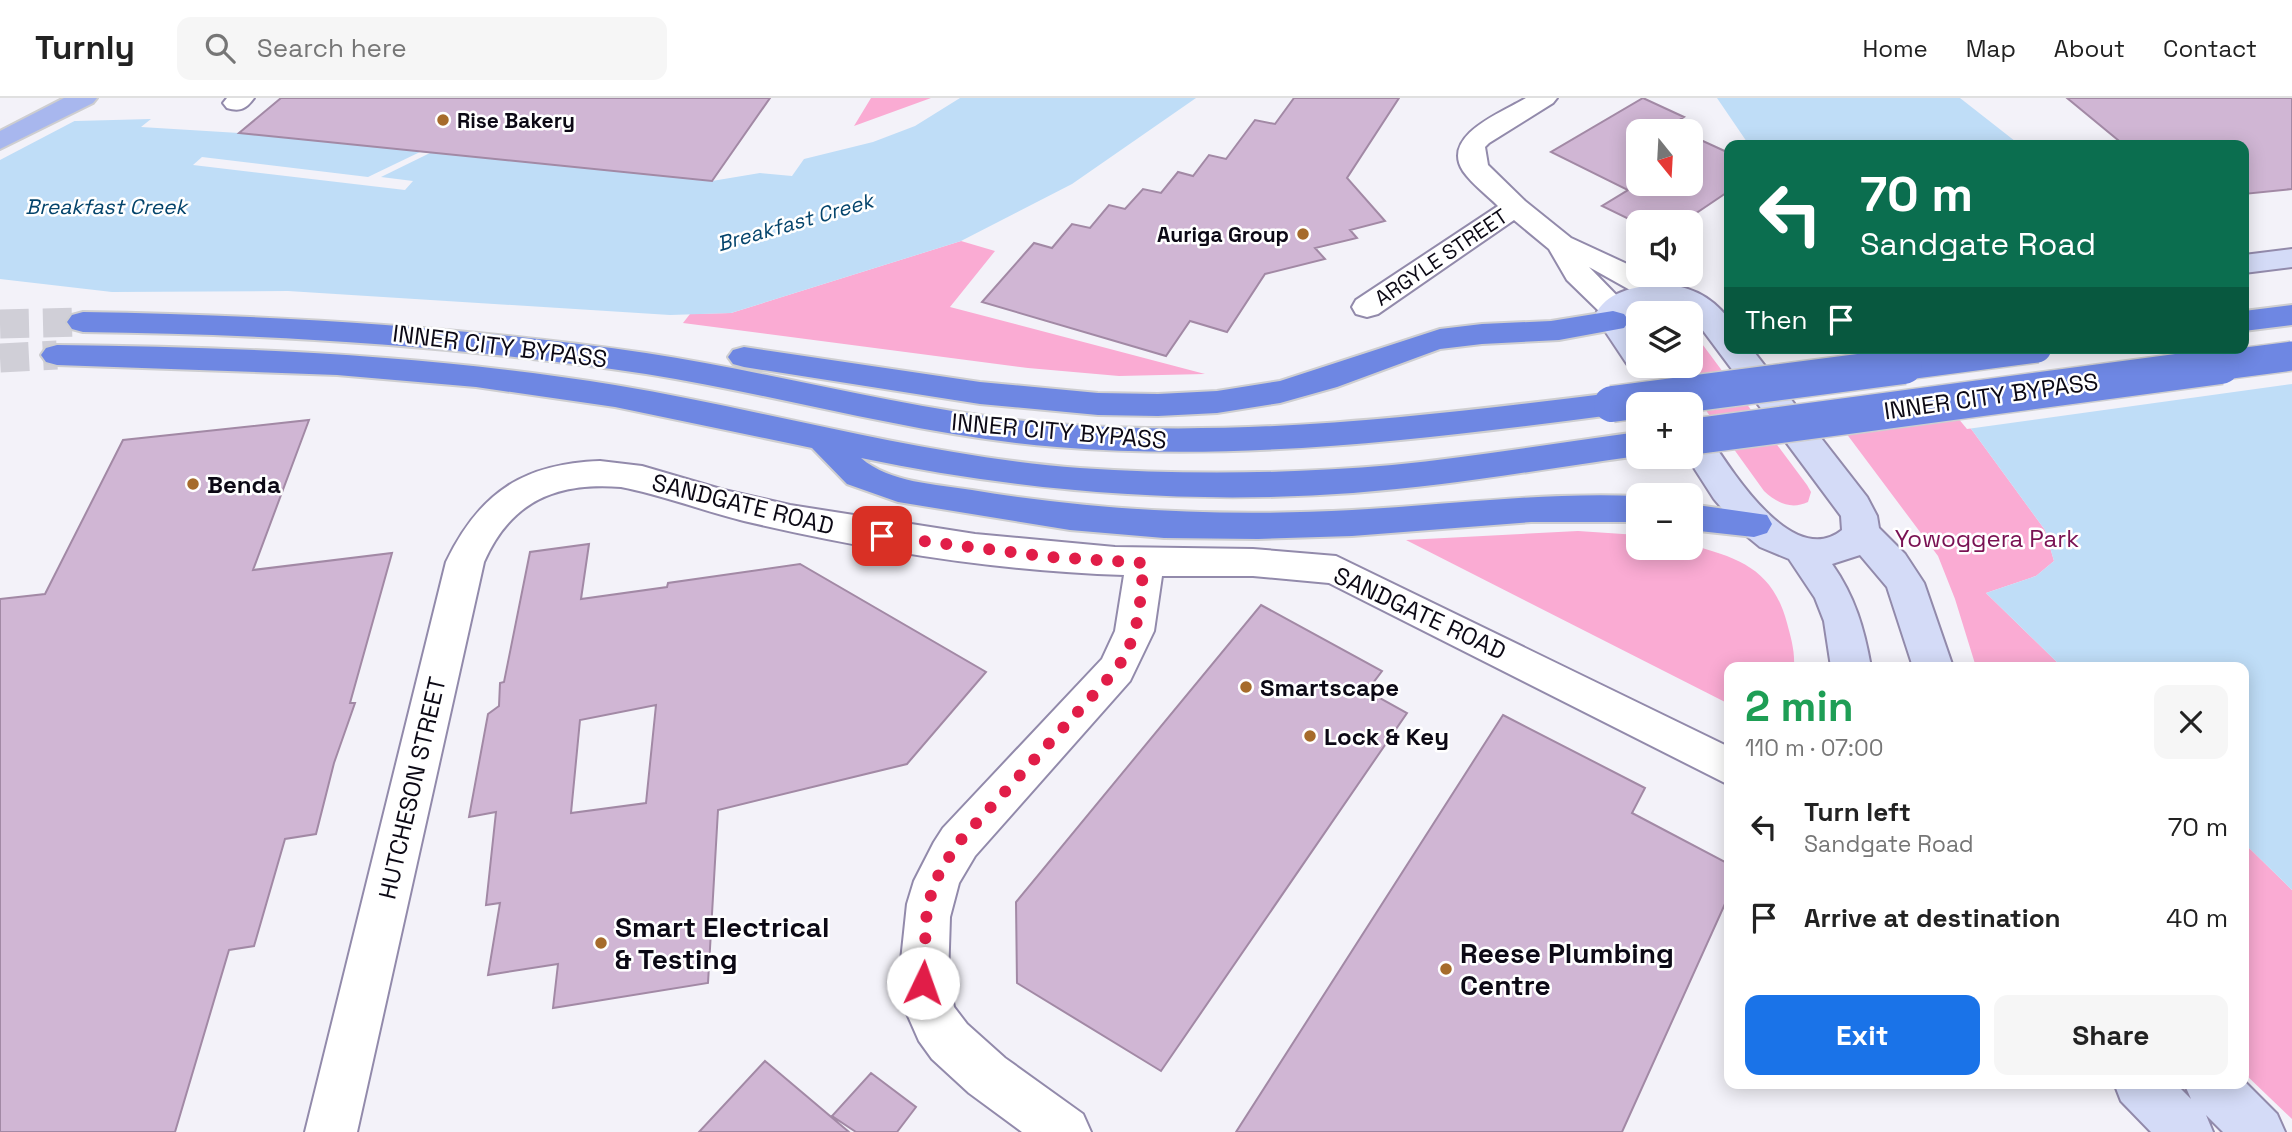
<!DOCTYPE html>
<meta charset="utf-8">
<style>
body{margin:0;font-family:"Space Grotesk",sans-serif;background:#f6f6f6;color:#222;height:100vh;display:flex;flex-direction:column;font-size:26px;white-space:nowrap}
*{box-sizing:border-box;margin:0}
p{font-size:23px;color:#767676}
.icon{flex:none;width:38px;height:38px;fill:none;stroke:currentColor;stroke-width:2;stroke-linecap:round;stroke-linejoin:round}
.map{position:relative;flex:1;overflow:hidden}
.sheet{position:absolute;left:1724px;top:564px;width:525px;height:427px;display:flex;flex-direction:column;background:#fff;border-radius:14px;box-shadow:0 4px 18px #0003}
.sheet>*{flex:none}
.top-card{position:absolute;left:1724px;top:42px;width:525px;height:214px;border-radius:14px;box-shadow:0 4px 18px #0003;background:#0b6e4f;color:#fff;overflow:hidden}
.needle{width:46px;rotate:162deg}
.tools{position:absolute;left:1626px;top:21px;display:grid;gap:14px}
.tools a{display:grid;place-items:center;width:77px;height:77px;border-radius:14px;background:#fff;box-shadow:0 4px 18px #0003;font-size:35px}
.pin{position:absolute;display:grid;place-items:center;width:60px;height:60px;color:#fff;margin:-30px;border-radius:14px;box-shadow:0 4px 10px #0006}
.me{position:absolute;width:77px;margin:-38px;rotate:3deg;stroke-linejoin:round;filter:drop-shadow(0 0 5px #0008)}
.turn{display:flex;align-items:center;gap:24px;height:147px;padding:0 21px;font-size:32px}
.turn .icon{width:91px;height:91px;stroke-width:2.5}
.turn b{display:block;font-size:49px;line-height:60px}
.then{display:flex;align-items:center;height:66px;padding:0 21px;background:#0003;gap:14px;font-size:26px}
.round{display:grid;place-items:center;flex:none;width:74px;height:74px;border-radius:14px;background:#f6f6f6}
.head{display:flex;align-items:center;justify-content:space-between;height:119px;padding:0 21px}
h1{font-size:42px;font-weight:700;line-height:52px;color:#1e9e55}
.action{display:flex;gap:14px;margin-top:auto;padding:14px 21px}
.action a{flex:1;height:80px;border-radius:14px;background:#1a73e8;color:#fff;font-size:28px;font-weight:700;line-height:80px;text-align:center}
.action a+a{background:#f6f6f6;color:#222}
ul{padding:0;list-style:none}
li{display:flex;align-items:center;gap:21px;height:91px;padding:0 21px}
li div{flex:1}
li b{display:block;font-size:26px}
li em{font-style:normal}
header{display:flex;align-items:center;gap:42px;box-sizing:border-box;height:98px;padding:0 35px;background:#fff;border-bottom:2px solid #e0e0e0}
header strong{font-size:33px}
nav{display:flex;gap:38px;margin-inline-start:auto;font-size:24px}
.search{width:490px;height:63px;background:#f6f6f6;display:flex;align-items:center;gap:18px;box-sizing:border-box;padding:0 24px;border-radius:14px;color:#767676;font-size:26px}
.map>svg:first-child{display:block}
.green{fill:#faabd3}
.water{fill:#bfddf7}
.pier{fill:#f3f2f9}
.building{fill:#d0b6d4;stroke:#a289a5;stroke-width:2;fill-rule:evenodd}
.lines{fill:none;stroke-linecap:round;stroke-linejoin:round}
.highway-tunnel{stroke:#d0cfd7;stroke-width:29;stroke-dasharray:29 14;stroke-linecap:butt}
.street-casing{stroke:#928aab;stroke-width:4}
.secondary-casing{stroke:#928aab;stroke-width:4}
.primary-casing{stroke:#ceced0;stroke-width:4}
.highway-casing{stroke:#ceced0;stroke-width:4}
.street{fill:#fff;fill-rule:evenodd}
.secondary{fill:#d4dbf7;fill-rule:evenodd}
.primary{fill:#a8b7ee;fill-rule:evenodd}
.highway{fill:#6e87e3;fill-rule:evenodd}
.highway-bridge-far1-casing{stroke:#ceced0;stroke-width:32;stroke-linecap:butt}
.highway-bridge-casing{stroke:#ceced0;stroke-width:39;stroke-linecap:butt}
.highway-bridge-far1{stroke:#6e87e3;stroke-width:29}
.highway-bridge{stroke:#6e87e3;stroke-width:36}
.route{stroke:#e11d48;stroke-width:12;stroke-dasharray:0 21.6}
.poi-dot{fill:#a66b2b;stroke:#fff;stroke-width:2.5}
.labels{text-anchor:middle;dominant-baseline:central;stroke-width:5;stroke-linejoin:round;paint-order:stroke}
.far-poi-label{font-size:21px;font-weight:bold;fill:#0c0915;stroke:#fff;text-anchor:start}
.far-water-label{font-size:21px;font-style:italic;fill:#04446c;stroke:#fff}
.far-street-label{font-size:21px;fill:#0c0915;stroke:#fff}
.street-label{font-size:24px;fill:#0c0915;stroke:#fff}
.poi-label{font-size:24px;font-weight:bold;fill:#0c0915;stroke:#fff;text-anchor:start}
.park-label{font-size:24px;fill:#791153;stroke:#fff}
.near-poi-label{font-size:28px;font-weight:bold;fill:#0c0915;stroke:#fff;text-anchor:start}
</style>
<header>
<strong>Turnly</strong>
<div class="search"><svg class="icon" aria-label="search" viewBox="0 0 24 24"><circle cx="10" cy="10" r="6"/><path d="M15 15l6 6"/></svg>Search here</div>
<nav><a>Home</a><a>Map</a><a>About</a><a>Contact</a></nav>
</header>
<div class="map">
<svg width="2292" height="1034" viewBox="0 0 2292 1034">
<rect width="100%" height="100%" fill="#f3f2f9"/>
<path class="green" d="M 871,0 L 931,0 L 854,28 Z
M 961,143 L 995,153 L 950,209 L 1205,276 L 1119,278 L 1028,270 L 683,225 L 690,216 L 731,215 Z
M 1691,231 L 1807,387 L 1811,394 L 1808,404 C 1791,412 1777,405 1764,393 L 1674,268 L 1690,268 Z
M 1961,317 L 2045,432 L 2054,463 L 2036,478 L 1986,495 L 2062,569 L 1976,569 L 1955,501 L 1938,458 L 1843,331 Z
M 1578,433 L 1638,437 L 1638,450 L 1690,450 L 1691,447 C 1740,460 1773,472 1787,525 C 1791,540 1795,553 1794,569 L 1729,569 L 1729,606 L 1406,442 Z
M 2244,745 L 2292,792 L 2292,1021 L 2244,975 Z"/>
<path class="water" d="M 960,0 L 1196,0 L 1072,86 L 961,143 L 731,215 L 670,217 L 288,193 L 112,194 L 0,181 L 0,25 L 151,21 L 141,29 L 239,35 L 712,83 L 760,75 L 792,78 L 804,61 L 873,44 L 915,28 Z
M 1717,0 L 1960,0 L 2020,47 L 1749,47 Z
M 2292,282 L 2292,792 L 2244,745 L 2244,569 L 2062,569 L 1986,495 L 2036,478 L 2054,463 L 2045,432 L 1961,317 Z"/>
<path class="pier" d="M 84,18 L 0,62 L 0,22 Z
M 420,54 L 430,55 L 381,79 L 413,83 L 405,92 L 193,67 L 202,59 L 368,79 Z
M 2244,234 L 2292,277 L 2292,286 L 1967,331 L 1900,250 L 2244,250 Z"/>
<path class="building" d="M 281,0 L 770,0 L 712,83 L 239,35 Z
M 1294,0 L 1399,0 L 1347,80 L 1385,123 L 1350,132 L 1357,140 L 1315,150 L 1325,161 L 1265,176 L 1227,234 L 1190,223 L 1166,258 L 982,204 L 1034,145 L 1052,150 L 1072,126 L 1090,130 L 1109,107 L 1125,111 L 1143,91 L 1161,95 L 1178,74 L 1193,78 L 1209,57 L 1226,61 L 1255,22 L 1275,26 Z
M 1643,0 L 1684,19 L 1670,28 L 1683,33 L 1638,33 L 1638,86 L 1690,86 L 1690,37 L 1729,55 L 1729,93 L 1683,124 L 1635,124 L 1602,108 L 1628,92 L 1551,54 Z
M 2067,0 L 2292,0 L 2292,91 L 2244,96 L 2244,47 L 2124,47 Z
M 309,322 L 253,472 L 392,455 L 350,605 L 355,605 L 334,665 L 316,736 L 285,741 L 254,848 L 229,852 L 175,1034 L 0,1034 L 0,501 L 45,496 L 123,342 Z
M 589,446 L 581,501 L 667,489 L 668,485 L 800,466 L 986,574 L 907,666 L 718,712 L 708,885 L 553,910 L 558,866 L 488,877 L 500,805 L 486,807 L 496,714 L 469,719 L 488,616 L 499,608 L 500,585 L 504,584 L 530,454 ZM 656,607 L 646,705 L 571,715 L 580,622 Z
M 1261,507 L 1382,573 L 1367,593 L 1407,615 L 1161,973 L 1017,885 L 1016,804 Z
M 1503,617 L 1645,690 L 1632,715 L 1729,766 L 1729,797 L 1622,1034 L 1236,1034 Z
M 765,963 L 849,1034 L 699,1034 Z
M 871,975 L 916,1009 L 897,1034 L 856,1034 L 832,1018 Z"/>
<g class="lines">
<path class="highway-tunnel" d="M 0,226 L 83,224
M 0,260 L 57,257"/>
<g class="street-casing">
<path id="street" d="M 227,0 L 254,0 C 246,11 240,14 227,10 L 223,5 Z
M 1526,0 L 1557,0 L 1553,5 L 1489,45 L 1485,49 L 1488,67 L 1525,103 L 1571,140 L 1638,171 L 1638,177 C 1651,177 1667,184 1674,195 L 1670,202 L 1659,204 L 1648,202 L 1589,169 L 1629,210 L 1625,217 L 1614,220 L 1603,217 L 1567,182 L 1549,151 L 1514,122 L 1378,216 L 1367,219 L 1356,216 L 1352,209 L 1356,202 L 1498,108 C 1487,97 1472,86 1463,73 C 1440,37 1503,14 1526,0 Z
M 600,363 L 642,368 L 724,392 L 790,407 L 975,436 L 1115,449 L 1253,451 L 1336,458 L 1729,649 L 1729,687 L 1329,485 L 1253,478 L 1162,478 L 1154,533 L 1130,583 L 975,758 L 959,785 L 950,819 L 948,880 L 954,909 L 967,926 L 1005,960 L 1083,1016 L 1091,1034 L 1022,1034 L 969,995 L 932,961 L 919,943 L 904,909 L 900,872 L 907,806 L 914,783 L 934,744 L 943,730 L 1102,561 L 1115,533 L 1124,477 C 997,473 868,452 744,423 C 703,413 663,397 621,389 C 556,384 511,403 484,464 L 357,1034 L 305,1034 L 446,464 C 480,394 523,366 600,363 Z"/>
</g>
<g class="secondary-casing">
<path id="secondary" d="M 2292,151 L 2292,169 L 2244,175 L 2244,157 Z
M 1658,186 C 1688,187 1710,197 1729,221 L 1729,250 L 1751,250 L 1867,399 L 1877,418 L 1879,430 L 1905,456 L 1924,485 L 1953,569 L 1913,569 L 1887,489 L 1860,457 L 1832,466 C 1855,499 1864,530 1871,569 L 1831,569 L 1824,523 L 1815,500 L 1789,461 L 1760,449 L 1743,435 L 1714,401 L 1687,359 L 1690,359 L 1690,324 L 1702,328 C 1725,362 1790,474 1842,432 L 1841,418 L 1690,215 C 1668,203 1650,202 1627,215 L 1638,235 L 1638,268 L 1644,268 L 1638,269 L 1627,266 L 1595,218 C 1605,194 1634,189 1658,186 Z
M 2244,983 L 2277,1016 L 2285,1034 L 2223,1034 L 2206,1017 L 2213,1034 L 2151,1034 L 2121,1003 L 2114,985 L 2175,985 L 2191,1001 L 2184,985 Z"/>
</g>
<g class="primary-casing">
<path id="primary" d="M 64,0 L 97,0 L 93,5 L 0,51 L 0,33 Z"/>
</g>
<g class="highway-casing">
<path id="highway" d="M 2292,207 L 2292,227 L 2244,233 L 2244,213 Z
M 1613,213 L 1624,216 L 1629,223 L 1624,230 L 1559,242 L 1482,246 L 1440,251 L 1337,289 L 1280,305 L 1217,315 L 1158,318 L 1098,317 L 980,306 L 744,269 L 733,266 L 728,259 L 733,252 L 744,249 L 980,284 L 1098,295 L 1158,296 L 1217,293 L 1280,283 L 1440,231 L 1482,226 L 1551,223 Z
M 83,214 C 272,217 459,228 646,255 C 784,276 918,315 1057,326 C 1243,340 1427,318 1612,295 L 1624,298 L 1629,306 L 1624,314 L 1612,317 C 1427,341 1243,364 1057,349 C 918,338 784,298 646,276 C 459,248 272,236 83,234 L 72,231 L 67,224 L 72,217 Z
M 57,247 C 244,249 431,257 615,287 C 771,313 923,358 1080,370 C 1184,377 1289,376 1392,367 C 1474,359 1556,345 1638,334 L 1638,358 C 1543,371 1449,388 1353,395 C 1187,407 1024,394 861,360 C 890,385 936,386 972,392 C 1098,413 1225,419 1352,412 C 1448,407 1542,394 1638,398 L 1638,424 L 1531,424 L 1352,438 L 1258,441 L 1164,440 L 1070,432 L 898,404 L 847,386 L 812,350 L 615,309 L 476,289 L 337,277 L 57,267 L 46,264 L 41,257 L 46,250 Z
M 1690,406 L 1767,417 L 1772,426 L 1767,435 L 1754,439 L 1690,432 Z"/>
</g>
<use href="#street" class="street"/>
<use href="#secondary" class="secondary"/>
<use href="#primary" class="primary"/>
<use href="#highway" class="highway"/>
<g class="highway-bridge-far1-casing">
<path id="highway-bridge-far1" d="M 1891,269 L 2037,250
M 2208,269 L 2292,258"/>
</g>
<g class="highway-bridge-casing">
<path id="highway-bridge" d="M 1612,306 L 1904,268
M 1690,339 L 2221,268"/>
</g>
<use href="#highway-bridge-far1" class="highway-bridge-far1"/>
<use href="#highway-bridge" class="highway-bridge"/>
</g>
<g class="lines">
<path class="route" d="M 882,438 L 1051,459 L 1144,465 C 1139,508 1141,535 1116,572 L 959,744 L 940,773 L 927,808 L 923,885"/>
</g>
<g class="poi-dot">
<circle cx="443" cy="22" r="7"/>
<circle cx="1303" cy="136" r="7"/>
<circle cx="193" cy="386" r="7"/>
<circle cx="1246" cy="589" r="7"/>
<circle cx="1310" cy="638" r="7"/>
<circle cx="601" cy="845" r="7"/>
<circle cx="1446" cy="871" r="7"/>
</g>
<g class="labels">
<g class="far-poi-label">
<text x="457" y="22">Rise Bakery</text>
<text x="1289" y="136" text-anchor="end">Auriga Group</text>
</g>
<g class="far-water-label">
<text x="106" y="108">Breakfast Creek</text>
<text transform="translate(795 124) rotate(-16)">Breakfast Creek</text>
</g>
<g class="far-street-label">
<text transform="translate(1441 159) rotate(-34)">ARGYLE STREET</text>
</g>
<g class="street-label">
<text transform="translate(500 248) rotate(7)">INNER CITY BYPASS</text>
<text transform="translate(1991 298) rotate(-8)">INNER CITY BYPASS</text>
<text transform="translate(1059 333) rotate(5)">INNER CITY BYPASS</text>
<text transform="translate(743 406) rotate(14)">SANDGATE ROAD</text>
<text transform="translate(1420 515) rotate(25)">SANDGATE ROAD</text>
<text transform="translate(412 690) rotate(-77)">HUTCHESON STREET</text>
</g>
<g class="poi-label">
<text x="207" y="386">Benda</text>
<text x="1260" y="589">Smartscape</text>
<text x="1324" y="638">Lock &amp; Key</text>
</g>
<g class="park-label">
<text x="1987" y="440">Yowoggera Park</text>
</g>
<g class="near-poi-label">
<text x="615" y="829">Smart Electrical<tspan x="615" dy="32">&amp; Testing</tspan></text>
<text x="1460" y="855">Reese Plumbing<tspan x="1460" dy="32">Centre</tspan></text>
</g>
</g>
</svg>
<div class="tools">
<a><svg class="needle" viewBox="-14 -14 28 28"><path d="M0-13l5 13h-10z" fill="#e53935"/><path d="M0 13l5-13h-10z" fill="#767676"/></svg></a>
<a><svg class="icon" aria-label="sound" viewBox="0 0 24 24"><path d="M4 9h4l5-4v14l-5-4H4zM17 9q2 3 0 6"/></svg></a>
<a><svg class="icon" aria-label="layers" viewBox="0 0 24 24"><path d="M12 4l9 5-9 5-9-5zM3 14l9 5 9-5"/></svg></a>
<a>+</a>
<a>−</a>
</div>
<div class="pin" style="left:882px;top:438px;background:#d93025"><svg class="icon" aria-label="arrive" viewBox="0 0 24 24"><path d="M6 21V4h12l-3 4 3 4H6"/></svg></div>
<svg class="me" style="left:923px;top:885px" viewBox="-20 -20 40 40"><circle r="19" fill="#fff"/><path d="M0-13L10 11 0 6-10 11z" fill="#e11d48"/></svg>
<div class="top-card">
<div class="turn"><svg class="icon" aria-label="left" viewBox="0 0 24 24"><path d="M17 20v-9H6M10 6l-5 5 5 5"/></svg><div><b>70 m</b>Sandgate Road</div></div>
<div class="then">Then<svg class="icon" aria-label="arrive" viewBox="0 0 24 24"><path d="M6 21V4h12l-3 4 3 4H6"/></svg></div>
</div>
<section class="sheet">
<div class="head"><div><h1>2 min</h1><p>110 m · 07:00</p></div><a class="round"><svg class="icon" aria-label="close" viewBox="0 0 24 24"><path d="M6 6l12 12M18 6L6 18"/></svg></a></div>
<ul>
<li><svg class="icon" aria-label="left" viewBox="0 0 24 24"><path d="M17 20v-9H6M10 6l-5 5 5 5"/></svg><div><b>Turn left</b><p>Sandgate Road</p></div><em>70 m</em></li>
<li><svg class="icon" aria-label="arrive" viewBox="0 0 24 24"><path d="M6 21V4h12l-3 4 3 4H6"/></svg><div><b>Arrive at destination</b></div><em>40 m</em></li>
</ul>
<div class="action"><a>Exit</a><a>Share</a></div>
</section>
</div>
